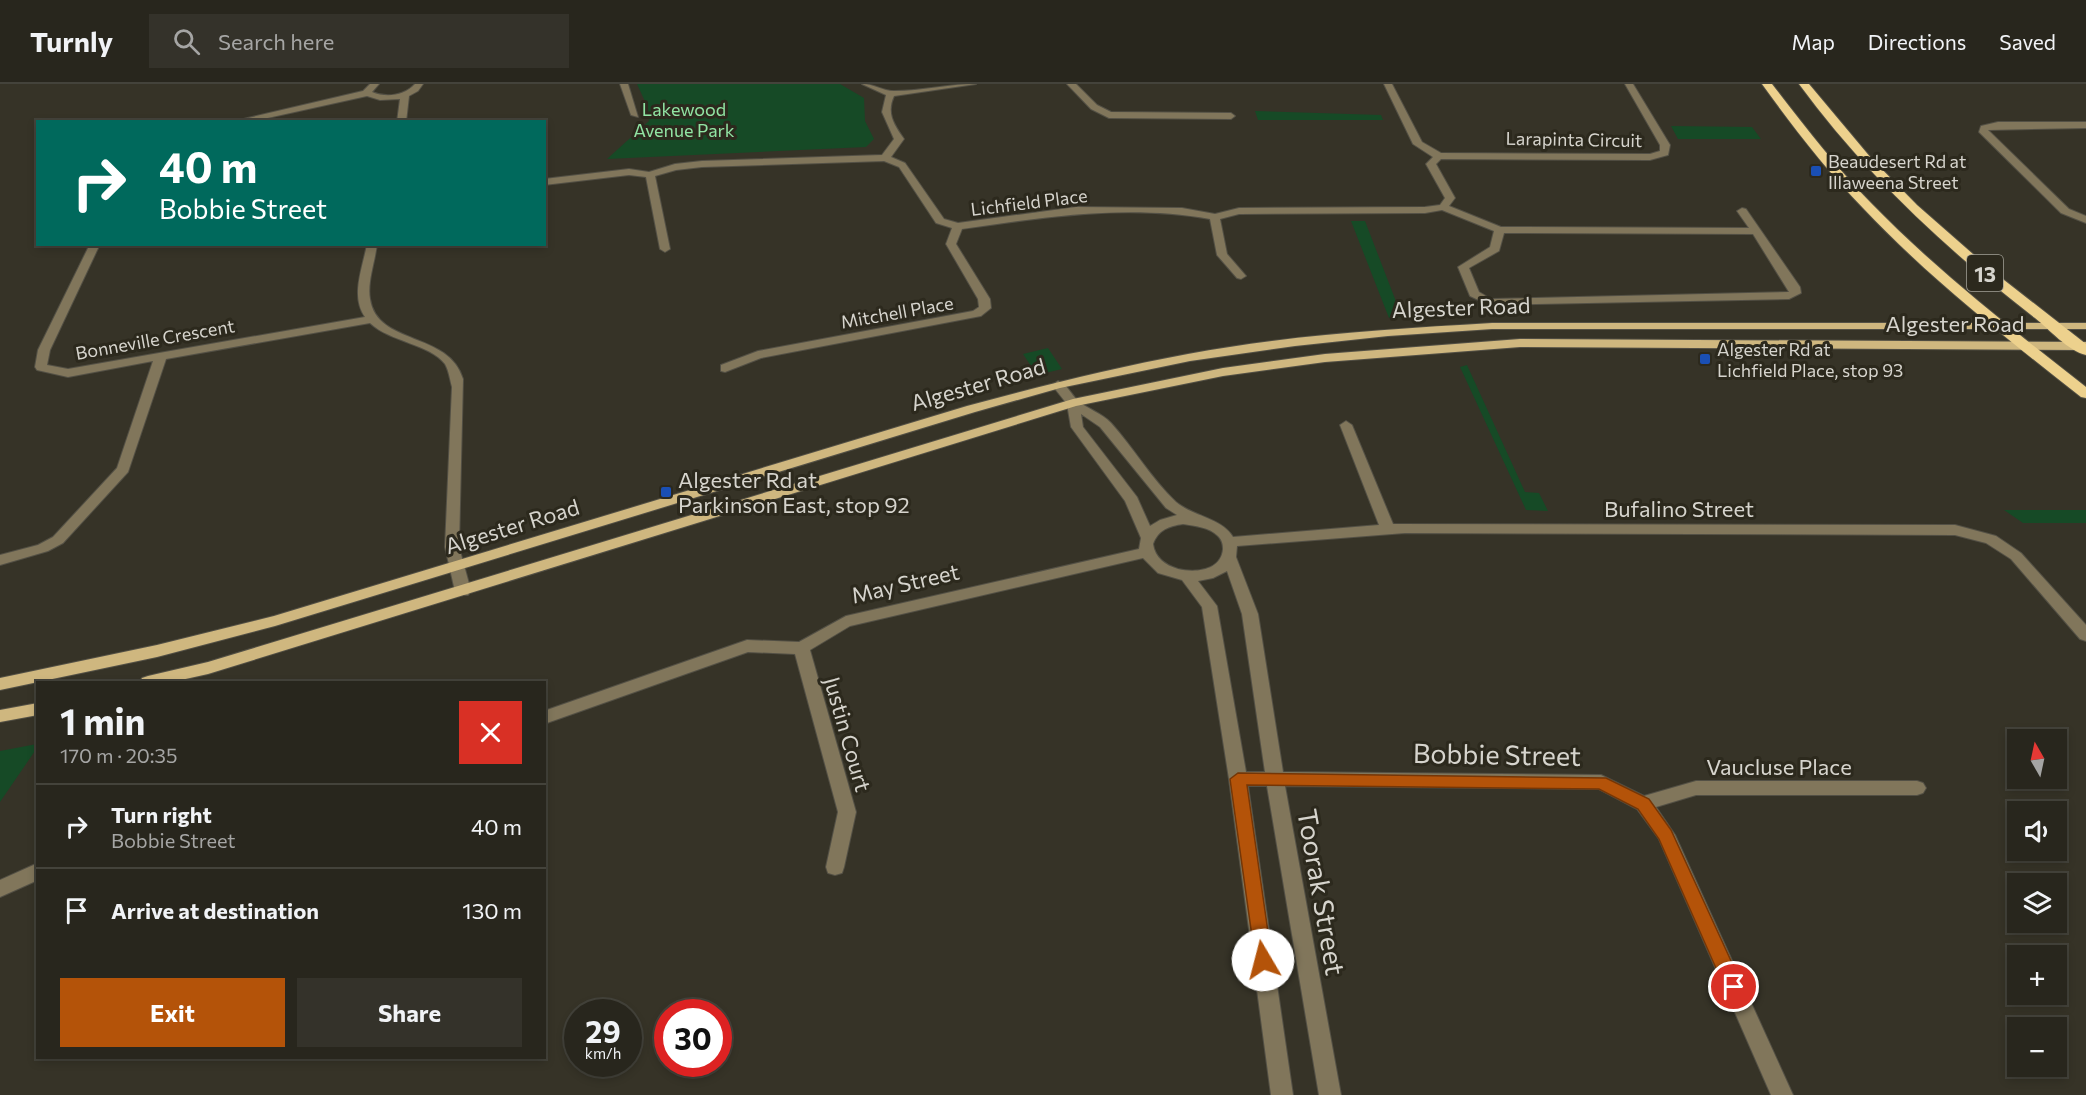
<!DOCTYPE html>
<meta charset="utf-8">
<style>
body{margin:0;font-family:Commissioner,sans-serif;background:#34322a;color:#f1f3f6;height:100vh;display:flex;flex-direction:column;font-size:22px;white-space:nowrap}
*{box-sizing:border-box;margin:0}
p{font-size:20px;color:#a5a5a4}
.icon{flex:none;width:33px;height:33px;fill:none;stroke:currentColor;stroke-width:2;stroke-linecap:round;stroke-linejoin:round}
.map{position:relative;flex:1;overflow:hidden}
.side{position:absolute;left:36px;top:597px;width:510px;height:378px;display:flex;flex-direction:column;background:#28261d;border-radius:0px;box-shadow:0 3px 9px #0003,0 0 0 2px #44433b}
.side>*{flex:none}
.top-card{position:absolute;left:36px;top:36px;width:510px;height:126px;border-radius:0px;box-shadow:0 3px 9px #0003,0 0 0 2px #44433b;background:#00695c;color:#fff;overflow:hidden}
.needle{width:39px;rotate:351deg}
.buttons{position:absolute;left:2007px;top:645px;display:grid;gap:12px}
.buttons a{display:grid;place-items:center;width:60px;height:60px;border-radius:0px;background:#28261d;box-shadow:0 3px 9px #0003,0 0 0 2px #44433b;font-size:30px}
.speed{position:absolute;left:564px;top:915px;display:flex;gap:12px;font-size:30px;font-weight:700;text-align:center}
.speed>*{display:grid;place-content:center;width:78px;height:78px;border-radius:50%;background:#28261d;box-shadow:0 3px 9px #0003,0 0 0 2px #44433b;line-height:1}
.speed small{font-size:15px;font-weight:400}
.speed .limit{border:9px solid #d22;background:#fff;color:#111}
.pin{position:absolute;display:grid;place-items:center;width:51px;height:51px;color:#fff;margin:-26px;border:3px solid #fff;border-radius:50%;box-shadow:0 2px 6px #0007}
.me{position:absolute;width:66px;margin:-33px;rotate:352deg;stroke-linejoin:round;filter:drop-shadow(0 0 4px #0008)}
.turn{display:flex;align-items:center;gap:21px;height:126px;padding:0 24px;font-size:27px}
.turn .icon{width:78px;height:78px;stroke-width:2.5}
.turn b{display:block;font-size:42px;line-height:51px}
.round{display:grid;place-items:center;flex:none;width:63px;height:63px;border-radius:0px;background:#34322a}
.head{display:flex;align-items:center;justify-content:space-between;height:102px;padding:0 24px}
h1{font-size:36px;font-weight:700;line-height:45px}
.button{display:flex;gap:12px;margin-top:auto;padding:12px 24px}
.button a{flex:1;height:69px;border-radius:0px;background:#b45309;color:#fff;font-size:24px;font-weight:700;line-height:69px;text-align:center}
.button a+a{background:#34322a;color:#f1f3f6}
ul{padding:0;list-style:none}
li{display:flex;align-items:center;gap:18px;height:84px;padding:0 24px;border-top:2px solid #44433b}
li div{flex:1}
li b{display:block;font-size:22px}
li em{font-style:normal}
header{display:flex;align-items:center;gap:36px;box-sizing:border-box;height:84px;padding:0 30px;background:#28261d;border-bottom:2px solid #44433b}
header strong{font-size:28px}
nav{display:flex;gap:33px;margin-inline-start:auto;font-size:21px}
.search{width:420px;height:54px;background:#34322a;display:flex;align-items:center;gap:15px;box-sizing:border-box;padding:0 21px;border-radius:0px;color:#a5a5a4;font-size:22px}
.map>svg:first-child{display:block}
.green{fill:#164a26}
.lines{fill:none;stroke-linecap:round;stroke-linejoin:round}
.minor-casing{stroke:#535045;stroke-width:2}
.major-casing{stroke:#535045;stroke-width:2}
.highway-casing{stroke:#535045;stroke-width:2}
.minor{fill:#81765b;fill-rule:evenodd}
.major{fill:#cfb77f;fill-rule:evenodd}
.highway{fill:#edd18d;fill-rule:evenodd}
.route{fill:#b45309;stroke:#753606;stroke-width:1.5}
.transit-dot{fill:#1a4fb4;stroke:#2c291d;stroke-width:2}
.labels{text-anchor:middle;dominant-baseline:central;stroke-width:6;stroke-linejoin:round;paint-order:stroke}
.far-park-label{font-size:18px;fill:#91e4a3;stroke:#2c291d}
.far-street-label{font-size:18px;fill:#d6d4cd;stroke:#2c291d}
.far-poi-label{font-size:18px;fill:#d6d4cd;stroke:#2c291d;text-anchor:start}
.shield{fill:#2c291d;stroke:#a3a198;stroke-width:1.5}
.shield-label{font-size:21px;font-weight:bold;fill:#d6d4cd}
.street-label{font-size:22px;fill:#d6d4cd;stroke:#2c291d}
.poi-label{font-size:22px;fill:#d6d4cd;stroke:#2c291d;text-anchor:start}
.near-street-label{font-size:27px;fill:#d6d4cd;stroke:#2c291d}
</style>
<header>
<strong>Turnly</strong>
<div class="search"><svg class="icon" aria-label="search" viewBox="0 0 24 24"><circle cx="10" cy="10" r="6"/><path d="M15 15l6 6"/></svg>Search here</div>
<nav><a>Map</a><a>Directions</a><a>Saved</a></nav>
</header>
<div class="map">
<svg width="2086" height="1011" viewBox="0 0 2086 1011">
<rect width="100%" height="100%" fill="#363327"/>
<path class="green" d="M 637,0 L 840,0 L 864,14 L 865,37 L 874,55 L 866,63 L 607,75 L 649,37 L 648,24 Z
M 1255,27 L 1381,31 L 1383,36 L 1258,36 Z
M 1671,42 L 1752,43 L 1761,55 L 1678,55 Z
M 1351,137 L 1365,137 L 1402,233 L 1389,234 Z
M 1048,264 L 1062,285 L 1037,291 L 1023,270 Z
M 1467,281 L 1525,408 L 1539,409 L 1548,427 L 1526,426 L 1460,283 Z
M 2004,426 L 2086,426 L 2086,439 L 2023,439 Z
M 37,660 L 37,664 L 0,718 L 0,667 Z"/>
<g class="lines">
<g class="minor-casing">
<path id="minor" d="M 370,0 L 379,0 L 372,8 C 386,14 404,12 415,0 L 423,0 L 418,7 L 409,12 L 406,38 L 397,38 L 400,15 L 380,16 L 367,12 L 249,38 L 231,38 L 363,7 Z
M 620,0 L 628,0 L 638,33 L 631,31 Z
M 862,0 C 874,0 883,7 894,7 C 922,7 949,0 976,0 L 894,12 C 886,29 894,41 904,55 L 891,73 L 905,79 L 944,135 L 958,139 L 1076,123 L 1182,124 L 1215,130 L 1239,124 L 1425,123 L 1440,121 L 1445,114 L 1426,80 L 1433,73 L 1413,60 L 1384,0 L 1392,0 L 1422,58 L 1441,69 L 1650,70 L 1660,67 L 1660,61 L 1625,0 L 1633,0 L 1670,61 L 1668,71 L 1650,76 L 1441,75 L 1436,80 L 1455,114 L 1449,122 L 1501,143 L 1749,144 L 1737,127 L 1742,124 L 1746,125 L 1800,203 L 1801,209 L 1789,215 L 1489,221 L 1470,212 L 1458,183 L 1490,163 L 1494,147 L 1442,126 L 1425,129 L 1239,130 L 1220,135 L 1227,170 L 1246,192 L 1241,195 L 1237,194 L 1217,171 L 1210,135 C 1128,120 1044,133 962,145 L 956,160 L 990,215 L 991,224 L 981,232 L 761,274 L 725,288 L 721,287 L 721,281 L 758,267 L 973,227 L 979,223 L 978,215 L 946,160 L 952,144 L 936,139 L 899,83 L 884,77 L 702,83 L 676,86 L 655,92 L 670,165 L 665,168 L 660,165 L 646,93 L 629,91 L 544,101 L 544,95 L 629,85 L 649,88 L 675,80 L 702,77 L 882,71 L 894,55 L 882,28 L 886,11 ZM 1504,149 L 1753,150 L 1789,208 L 1491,215 L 1479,208 L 1469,184 L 1499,167 Z
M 1067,0 L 1076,0 L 1097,21 L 1111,28 L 1231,29 L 1235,32 L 1231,35 L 1109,34 L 1091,25 Z
M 1998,38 L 2086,38 L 2086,44 L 1988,46 L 2069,125 L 2086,132 L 2086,139 L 2061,129 L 1979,48 L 1981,42 Z
M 90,160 L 100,160 L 50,266 L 47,281 L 68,285 L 365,233 C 350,212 363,183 367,160 L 377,160 C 375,178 367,198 370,215 C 377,262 449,247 463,295 L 459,463 L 471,507 L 468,511 L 458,511 L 455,507 L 445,463 L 452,303 C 450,296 449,287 445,280 C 430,260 390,258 370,239 L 166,275 L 128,388 L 63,459 L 48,467 L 0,481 L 0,471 L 38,461 L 53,453 L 117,384 L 153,277 L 68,293 L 37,286 L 35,283 L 38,266 Z
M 1058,297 C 1067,300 1071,310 1077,316 C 1087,325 1102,329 1111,339 C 1133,363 1152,396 1176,418 C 1192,432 1222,434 1233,453 L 1379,441 L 1340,341 L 1346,337 L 1352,341 L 1393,440 L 1955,441 L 1996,452 L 2021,469 L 2086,541 L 2086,557 L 2080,555 L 2011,475 L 1986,459 L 1955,451 L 1405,449 L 1237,462 L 1236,473 L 1258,530 L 1283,688 L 1601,691 L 1644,712 L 1696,697 L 1917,697 L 1923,699 L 1926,704 L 1923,709 L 1917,711 L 1696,711 L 1656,723 L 1675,751 L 1793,1011 L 1771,1011 L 1659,755 L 1637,725 L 1599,705 L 1285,702 L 1341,1011 L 1319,1011 L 1267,702 L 1248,702 L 1293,1011 L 1271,1011 L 1229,695 L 1202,523 L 1182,496 L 1158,489 L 1143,474 L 850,542 L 810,566 L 856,728 L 844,783 L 842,789 L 835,791 L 828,789 L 826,783 L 838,728 L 795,570 L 748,568 L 544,640 L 544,627 L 747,556 L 799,558 L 846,532 L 1139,465 L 1141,454 L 1125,417 L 1071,343 L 1067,320 L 1052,301 ZM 1081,330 L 1100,343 L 1166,424 L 1177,431 L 1160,436 L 1150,442 L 1137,413 L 1083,343 ZM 1183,440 C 1195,442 1209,443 1218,452 C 1222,456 1223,460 1223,465 C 1221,487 1195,489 1178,485 C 1165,481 1155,474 1153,460 C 1158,446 1169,442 1183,440 ZM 1227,487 L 1242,530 L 1265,688 L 1246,688 L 1217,522 L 1198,497 L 1213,494 Z
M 38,779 L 38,796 L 0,813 L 0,796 Z"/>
</g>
<g class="major-casing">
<path id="major" d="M 1492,239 L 2086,239 L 2086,245 L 1492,245 L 1388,252 L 1295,262 L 1190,277 L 1060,304 L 975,328 L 275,542 L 157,573 L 0,606 L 0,594 L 157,561 L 274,532 L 967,322 C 1040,302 1113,284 1188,270 C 1288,251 1391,245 1492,239 Z
M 1520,255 L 2086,258 L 2086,266 L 1520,263 L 1325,278 L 1223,292 L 1076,322 L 208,590 L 172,598 L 140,598 L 142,594 L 148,592 L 208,578 L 1073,315 L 1223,284 L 1325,270 Z
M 38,619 L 38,631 L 0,638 L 0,626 Z"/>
</g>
<g class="highway-casing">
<path id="highway" d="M 1762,0 L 1772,0 C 1804,41 1835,82 1871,119 C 1937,187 2012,245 2086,303 L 2086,314 L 2081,313 C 2006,254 1929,194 1863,124 C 1826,86 1793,43 1762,0 Z
M 1799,0 L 1809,0 L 1871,74 L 1917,121 L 1990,185 L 2086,260 L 2086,271 C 2068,267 2049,245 2035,234 C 1947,166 1865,90 1799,0 Z"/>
</g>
<use href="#minor" class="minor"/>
<use href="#major" class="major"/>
<use href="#highway" class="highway"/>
</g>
<path class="route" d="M 1238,689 L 1606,694 L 1649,715 L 1671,746 L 1743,903 L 1740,909 L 1734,911 L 1727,909 L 1659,755 L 1638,725 L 1599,705 L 1247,701 L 1272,876 L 1269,881 L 1263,884 L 1256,881 L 1230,695 Z"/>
<g class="transit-dot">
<rect x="1810" y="81" width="12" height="12" rx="3"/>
<rect x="1699" y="269" width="12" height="12" rx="3"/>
<rect x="660" y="402" width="12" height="12" rx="3"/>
</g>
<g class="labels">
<g class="far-park-label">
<text x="684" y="25">Lakewood<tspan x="684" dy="21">Avenue Park</tspan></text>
</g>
<g class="far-street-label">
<text transform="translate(1574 55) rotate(1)">Larapinta Circuit</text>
<text transform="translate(1029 118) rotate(-7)">Lichfield Place</text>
<text transform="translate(897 228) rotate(-10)">Mitchell Place</text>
<text transform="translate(155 255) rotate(-10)">Bonneville Crescent</text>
</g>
<g class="far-poi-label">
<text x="1828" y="77">Beaudesert Rd at<tspan x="1828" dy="21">Illaweena Street</tspan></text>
<text x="1717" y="265">Algester Rd at<tspan x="1717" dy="21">Lichfield Place, stop 93</tspan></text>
</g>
<rect class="shield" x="1967" y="171" width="36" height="36" rx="4.5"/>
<g class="shield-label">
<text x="1985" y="189">13</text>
</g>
<g class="street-label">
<text transform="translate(1461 223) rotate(-2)">Algester Road</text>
<text x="1955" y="239">Algester Road</text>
<text transform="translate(978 300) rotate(-16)">Algester Road</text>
<text x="1679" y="424">Bufalino Street</text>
<text transform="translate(512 442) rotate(-17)">Algester Road</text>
<text transform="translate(905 499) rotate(-13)">May Street</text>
<text transform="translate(848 650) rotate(74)">Justin Court</text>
<text x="1779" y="682">Vaucluse Place</text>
</g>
<g class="poi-label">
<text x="678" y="395">Algester Rd at<tspan x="678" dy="25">Parkinson East, stop 92</tspan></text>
</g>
<g class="near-street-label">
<text transform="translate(1497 670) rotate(1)">Bobbie Street</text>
<text transform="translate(1322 808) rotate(80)">Toorak Street</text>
</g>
</g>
</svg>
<div class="buttons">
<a><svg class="needle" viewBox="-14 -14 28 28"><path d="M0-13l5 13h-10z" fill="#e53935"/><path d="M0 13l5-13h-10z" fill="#a5a5a4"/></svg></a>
<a><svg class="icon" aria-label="sound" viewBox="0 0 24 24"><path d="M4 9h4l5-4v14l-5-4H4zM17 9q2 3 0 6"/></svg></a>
<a><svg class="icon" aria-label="layers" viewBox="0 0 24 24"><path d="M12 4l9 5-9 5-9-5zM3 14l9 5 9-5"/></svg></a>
<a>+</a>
<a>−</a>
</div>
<div class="speed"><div>29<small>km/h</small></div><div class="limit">30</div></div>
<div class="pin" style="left:1734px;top:903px;background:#d93025"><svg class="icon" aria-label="arrive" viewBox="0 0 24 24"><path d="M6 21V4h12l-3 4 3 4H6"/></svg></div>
<svg class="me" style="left:1263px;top:876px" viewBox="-20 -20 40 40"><circle r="19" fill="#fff"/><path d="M0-13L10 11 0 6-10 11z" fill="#b45309"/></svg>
<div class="top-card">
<div class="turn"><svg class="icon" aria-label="right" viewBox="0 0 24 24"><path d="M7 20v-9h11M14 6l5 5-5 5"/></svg><div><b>40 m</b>Bobbie Street</div></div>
</div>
<section class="side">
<div class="head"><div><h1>1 min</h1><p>170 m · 20:35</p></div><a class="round" style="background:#d93025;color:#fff"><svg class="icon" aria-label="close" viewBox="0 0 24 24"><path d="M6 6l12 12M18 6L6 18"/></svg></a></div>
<ul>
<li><svg class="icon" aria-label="right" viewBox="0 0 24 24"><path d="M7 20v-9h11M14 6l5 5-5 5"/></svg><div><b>Turn right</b><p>Bobbie Street</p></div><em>40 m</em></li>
<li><svg class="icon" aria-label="arrive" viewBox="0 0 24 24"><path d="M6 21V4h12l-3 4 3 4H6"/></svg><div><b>Arrive at destination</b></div><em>130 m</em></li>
</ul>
<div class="button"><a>Exit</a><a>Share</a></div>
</section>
</div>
